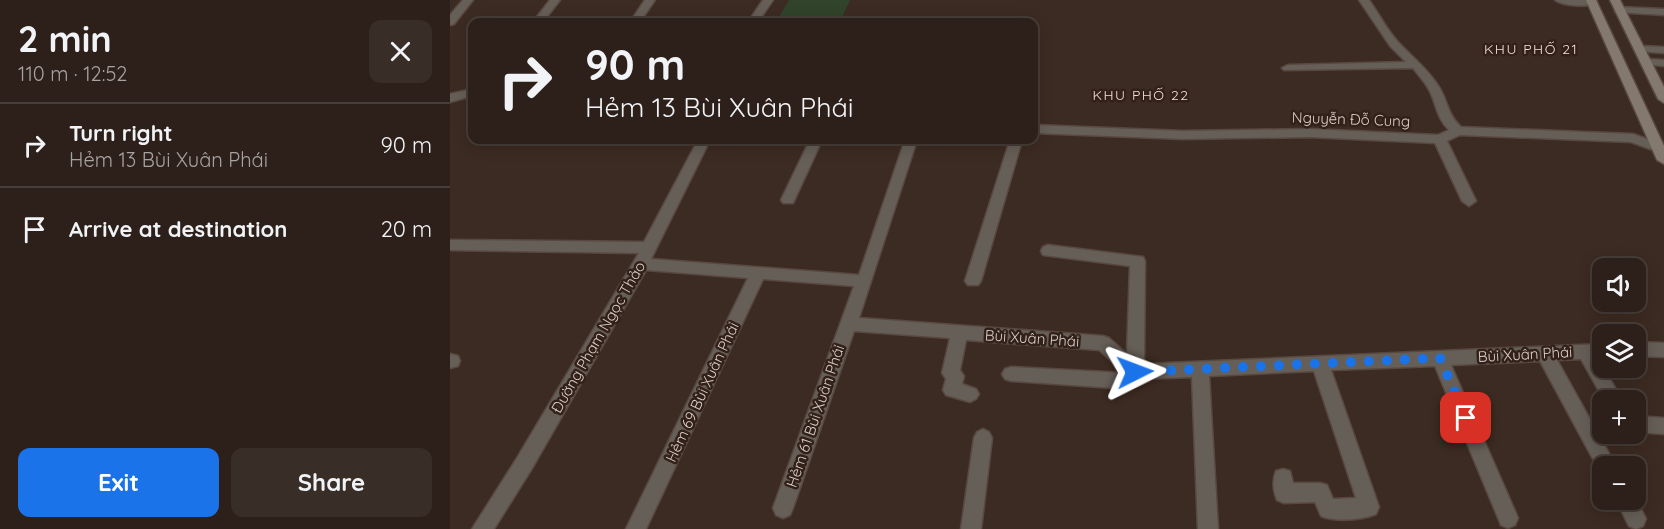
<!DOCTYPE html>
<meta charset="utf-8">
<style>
body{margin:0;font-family:Quicksand,sans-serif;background:#392d27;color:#f1f3f6;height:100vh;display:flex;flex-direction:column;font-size:22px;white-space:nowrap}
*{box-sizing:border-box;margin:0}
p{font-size:20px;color:#a7a3a2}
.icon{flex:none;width:33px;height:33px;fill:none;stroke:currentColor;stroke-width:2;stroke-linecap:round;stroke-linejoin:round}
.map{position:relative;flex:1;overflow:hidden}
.details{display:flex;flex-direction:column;background:#2d201a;width:450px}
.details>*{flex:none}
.top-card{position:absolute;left:18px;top:18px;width:570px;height:126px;border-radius:12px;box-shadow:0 3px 15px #0003,0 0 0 2px #483e39;background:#2d201a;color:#f1f3f6;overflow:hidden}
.fabs{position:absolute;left:1142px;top:258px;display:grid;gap:12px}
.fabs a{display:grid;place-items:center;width:54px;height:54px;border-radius:12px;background:#2d201a;box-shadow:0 3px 15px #0003,0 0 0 2px #483e39;font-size:30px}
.pin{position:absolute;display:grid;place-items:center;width:51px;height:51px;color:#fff;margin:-26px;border-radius:12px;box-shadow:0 3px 9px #0006}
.me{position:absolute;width:66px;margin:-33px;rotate:87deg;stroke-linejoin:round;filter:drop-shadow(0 0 4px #0008)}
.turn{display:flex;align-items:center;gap:21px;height:126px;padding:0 18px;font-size:27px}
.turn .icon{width:78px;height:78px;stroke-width:2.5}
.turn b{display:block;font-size:42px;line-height:51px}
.round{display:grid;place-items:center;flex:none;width:63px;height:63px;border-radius:12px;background:#392d27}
.summary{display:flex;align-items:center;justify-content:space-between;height:102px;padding:0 18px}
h1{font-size:36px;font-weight:700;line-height:45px}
.cta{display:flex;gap:12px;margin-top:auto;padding:12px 18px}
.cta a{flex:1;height:69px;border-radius:12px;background:#1a73e8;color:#fff;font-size:24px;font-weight:700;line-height:69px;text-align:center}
.cta a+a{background:#392d27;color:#f1f3f6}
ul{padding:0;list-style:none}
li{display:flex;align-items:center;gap:18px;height:84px;padding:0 18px;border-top:2px solid #483e39}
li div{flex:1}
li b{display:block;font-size:22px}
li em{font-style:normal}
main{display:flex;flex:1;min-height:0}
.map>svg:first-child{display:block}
.green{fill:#31432b}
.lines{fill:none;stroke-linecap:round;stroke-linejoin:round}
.minor-casing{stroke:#584840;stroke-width:3}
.secondary-casing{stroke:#584840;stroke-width:3}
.minor{fill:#665f58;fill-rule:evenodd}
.secondary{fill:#84796f;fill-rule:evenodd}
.route{stroke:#1a73e8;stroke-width:10;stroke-dasharray:0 18}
.labels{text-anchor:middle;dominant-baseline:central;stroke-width:5;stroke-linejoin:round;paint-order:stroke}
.far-neighbourhood-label{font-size:14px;letter-spacing:1.5px;fill:#f4dcd2;stroke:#322119}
.street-label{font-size:15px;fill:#dacec9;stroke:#322119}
</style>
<main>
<section class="details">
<div class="summary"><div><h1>2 min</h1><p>110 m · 12:52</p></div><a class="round"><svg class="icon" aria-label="close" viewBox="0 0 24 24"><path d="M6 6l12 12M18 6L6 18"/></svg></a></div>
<ul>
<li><svg class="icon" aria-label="right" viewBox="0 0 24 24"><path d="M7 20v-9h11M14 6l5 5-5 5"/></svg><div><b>Turn right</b><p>Hẻm 13 Bùi Xuân Phái</p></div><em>90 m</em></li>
<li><svg class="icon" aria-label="arrive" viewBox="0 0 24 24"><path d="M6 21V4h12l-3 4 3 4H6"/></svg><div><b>Arrive at destination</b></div><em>20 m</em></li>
</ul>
<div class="cta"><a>Exit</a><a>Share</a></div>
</section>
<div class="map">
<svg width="1214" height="529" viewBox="0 0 1214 529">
<rect width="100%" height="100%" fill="#3c2b22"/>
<path class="green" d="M 339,0 L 400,0 L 390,22 L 326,22 Z"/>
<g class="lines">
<g class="minor-casing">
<path id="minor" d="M 13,0 L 23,0 L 4,24 L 0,25 L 0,15 Z
M 100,0 L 110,0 L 93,22 L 83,22 Z
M 195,0 L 205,0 L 190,22 L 180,22 Z
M 313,0 L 323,0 L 308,22 L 298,22 Z
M 909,0 L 919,0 C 929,14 937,30 948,42 C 962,57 978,69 989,87 C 998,101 997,114 1011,127 L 1183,134 L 1214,145 L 1214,154 L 1181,142 L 1010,135 L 997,141 L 1026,201 L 1019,206 L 1012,201 L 985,143 L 860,137 L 733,139 L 584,133 L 584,125 L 733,131 L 860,129 L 988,135 L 999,130 C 986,118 986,101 978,88 C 974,81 968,75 963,68 L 834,70 L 832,68 L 838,65 L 956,62 L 940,46 Z
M 1105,0 L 1146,0 L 1147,2 C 1139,8 1113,6 1105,0 Z
M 1169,7 L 1214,9 L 1214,15 L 1165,12 L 1165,8 Z
M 1190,46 L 1214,47 L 1214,53 L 1186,51 L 1186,47 Z
M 1197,59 L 1214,60 L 1214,66 L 1193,64 L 1191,62 Z
M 22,89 L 22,96 L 0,102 L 0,94 Z
M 248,140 L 260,140 L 201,259 L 409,275 L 455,140 L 467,140 L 409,318 L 653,336 L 659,338 L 677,354 L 680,266 L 593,255 L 591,251 L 593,247 L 598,245 L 693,257 L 695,261 L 694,364 L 1152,344 L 1152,358 L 1148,358 L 1172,400 L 1154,400 L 1131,359 L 1107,360 L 1166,466 L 1152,466 L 1150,472 L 1090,361 L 1001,365 L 1068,518 L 1065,525 L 1058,528 L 1051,525 L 985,366 L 881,370 L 929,507 L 926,514 C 912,520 885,522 871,516 L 865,502 L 834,503 L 827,500 C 823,490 822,481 826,471 L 833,469 L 840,471 L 843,483 L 870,483 L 877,485 L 883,499 L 906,498 L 864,371 L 759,376 L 768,529 L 748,529 L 742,377 L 690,379 L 685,386 L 679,389 L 561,381 L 555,379 L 552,374 L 555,369 L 561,367 L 675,373 L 649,350 L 516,340 L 510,370 L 514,376 L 512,384 L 526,389 L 529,394 L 526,399 L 520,402 L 496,395 L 493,390 L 496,379 L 492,373 L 500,338 L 404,331 L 343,508 L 340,515 L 333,518 L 326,515 L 323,508 L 404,286 L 313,279 L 196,529 L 176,529 L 298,278 L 196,270 L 81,470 L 44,529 L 22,529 L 67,458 L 189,253 L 0,250 L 0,240 L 194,242 Z
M 360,140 L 372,140 L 343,203 L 333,203 L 331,200 Z
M 560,140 L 572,140 L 531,281 L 528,285 L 518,285 L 515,281 Z
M 1185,342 L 1214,343 L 1214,357 L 1185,356 Z
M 0,354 L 8,356 L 10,361 L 8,366 L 0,368 Z
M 1185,416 L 1214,418 L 1214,434 L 1185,432 Z
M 533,429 L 539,432 L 542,438 L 531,529 L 511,529 L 524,438 L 527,432 Z
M 1185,497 L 1196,519 L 1193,526 L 1186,529 L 1179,526 L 1166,500 L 1185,500 Z"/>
</g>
<g class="secondary-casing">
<path id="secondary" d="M 1136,0 L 1146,0 L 1214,146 L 1214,164 L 1207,160 Z
M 1160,0 L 1170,0 L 1214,87 L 1214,103 L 1208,99 Z"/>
</g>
<use href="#minor" class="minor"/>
<use href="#secondary" class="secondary"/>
</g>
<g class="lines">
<path class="route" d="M 685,372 L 990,358 L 1016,418"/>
</g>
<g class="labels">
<g class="far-neighbourhood-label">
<text x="1081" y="49">KHU PHỐ 21</text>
<text x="691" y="95">KHU PHỐ 22</text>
</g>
<g class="street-label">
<text transform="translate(901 119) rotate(2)">Nguyễn Đỗ Cung</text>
<text transform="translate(148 337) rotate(-60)">Đường Phạm Ngọc Thảo</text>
<text transform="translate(582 338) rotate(4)">Bùi Xuân Phái</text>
<text transform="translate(1075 354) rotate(-3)">Bùi Xuân Phái</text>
<text transform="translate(252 392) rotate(-65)">Hẻm 69 Bùi Xuân Phái</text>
<text transform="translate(365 416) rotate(-71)">Hẻm 61 Bùi Xuân Phái</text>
</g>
</g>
</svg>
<div class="fabs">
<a><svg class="icon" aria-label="sound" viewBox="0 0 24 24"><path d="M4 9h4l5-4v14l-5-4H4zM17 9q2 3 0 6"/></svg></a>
<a><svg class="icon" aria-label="layers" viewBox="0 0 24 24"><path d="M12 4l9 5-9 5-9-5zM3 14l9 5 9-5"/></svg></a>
<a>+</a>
<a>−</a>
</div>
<div class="pin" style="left:1016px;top:418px;background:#d93025"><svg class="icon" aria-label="arrive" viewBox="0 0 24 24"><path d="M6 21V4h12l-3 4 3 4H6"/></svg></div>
<svg class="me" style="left:685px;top:372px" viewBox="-20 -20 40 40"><path d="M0-17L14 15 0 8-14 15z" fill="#1a73e8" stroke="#fff" stroke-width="4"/></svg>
<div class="top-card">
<div class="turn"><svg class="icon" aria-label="right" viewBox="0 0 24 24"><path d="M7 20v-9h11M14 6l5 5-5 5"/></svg><div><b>90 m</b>Hẻm 13 Bùi Xuân Phái</div></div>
</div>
</div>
</main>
